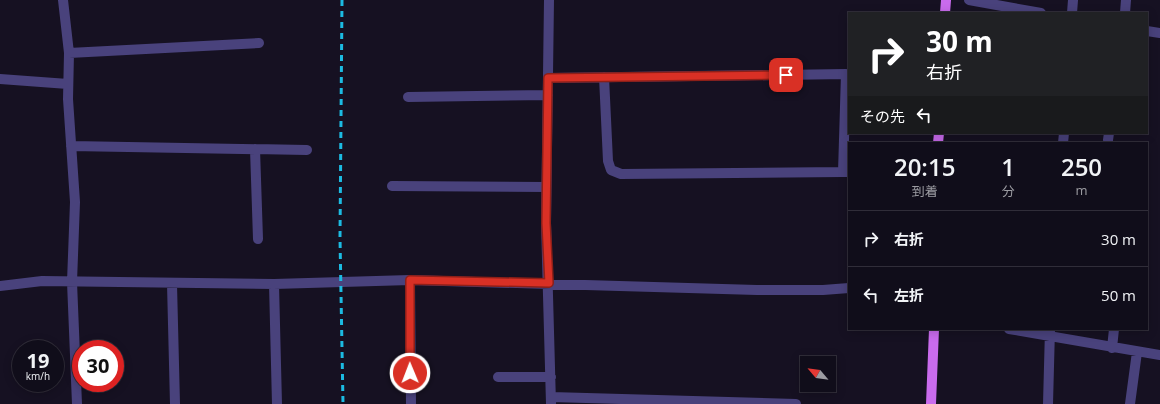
<!DOCTYPE html>
<html lang="ja">
<meta charset="utf-8">
<style>
body{margin:0;font-family:"Open Sans","Noto Sans JP",sans-serif;background:#1e1b27;color:#f1f3f6;height:100vh;display:flex;flex-direction:column;font-size:15px;white-space:nowrap}
*{box-sizing:border-box;margin:0}
p{font-size:13px;color:#9c9ca2}
.icon{flex:none;width:22px;height:22px;fill:none;stroke:currentColor;stroke-width:2;stroke-linecap:round;stroke-linejoin:round}
.map{position:relative;flex:1;overflow:hidden}
.drawer{position:absolute;left:848px;top:142px;width:300px;height:188px;display:flex;flex-direction:column;background:#100d1a;border-radius:0px;box-shadow:0 2px 10px #0003,0 0 0 1px #302d39}
.drawer>*{flex:none}
.guide{position:absolute;left:848px;top:12px;width:300px;height:122px;border-radius:0px;box-shadow:0 2px 10px #0003,0 0 0 1px #302d39;background:#202124;color:#fff;overflow:hidden}
.needle{width:26px;rotate:299deg}
.tools{position:absolute;left:800px;top:356px;display:grid;gap:8px}
.tools a{display:grid;place-items:center;width:36px;height:36px;border-radius:0px;background:#100d1a;box-shadow:0 2px 10px #0003,0 0 0 1px #302d39;font-size:20px}
.speed{position:absolute;left:12px;top:340px;display:flex;gap:8px;font-size:20px;font-weight:700;text-align:center}
.speed>*{display:grid;place-content:center;width:52px;height:52px;border-radius:50%;background:#100d1a;box-shadow:0 2px 10px #0003,0 0 0 1px #302d39;line-height:1}
.speed small{font-size:10px;font-weight:400}
.speed .limit{border:6px solid #d22;background:#fff;color:#111}
.pin{position:absolute;display:grid;place-items:center;width:34px;height:34px;color:#fff;margin:-17px;border-radius:8px;box-shadow:0 2px 6px #0006}
.me{position:absolute;width:44px;margin:-22px;rotate:359deg;stroke-linejoin:round;filter:drop-shadow(0 0 3px #0008)}
.turn{display:flex;align-items:center;gap:14px;height:84px;padding:0 12px;font-size:18px}
.turn .icon{width:52px;height:52px;stroke-width:2.5}
.turn b{display:block;font-size:28px;line-height:34px}
.then{display:flex;align-items:center;height:38px;padding:0 12px;background:#0003;gap:8px;font-size:15px}
.eta{display:flex;justify-content:space-evenly;align-items:center;height:68px;text-align:center}
.eta b{font-size:24px;font-weight:600;line-height:28px}
ul{padding:0;list-style:none}
li{display:flex;align-items:center;gap:12px;height:56px;padding:0 12px;border-top:1px solid #302d39}
li div{flex:1}
li b{display:block;font-size:15px}
li em{font-style:normal}
.map>svg:first-child{display:block}
.lines{fill:none;stroke-linecap:round;stroke-linejoin:round}
.minor{stroke:#49427c;stroke-width:10}
.major{stroke:#c96bed;stroke-width:10}
.rail{stroke:#1cbbe2;stroke-width:3;stroke-dasharray:6 5;stroke-linecap:butt}
.route-casing{stroke:#8d1f18;stroke-width:10}
.route{stroke:#d93025;stroke-width:7}
</style>
<div class="map">
<svg width="1160" height="404" viewBox="0 0 1160 404">
<rect width="100%" height="100%" fill="#161122"/>
<g class="lines">
<path class="minor" d="M 63,0 L 69,53 L 68,99 L 75,202 L 72,282 L 77,404
M 549,0 L 546,223 L 551,404
M 969,0 L 1041,13
M 1072,13 L 1073,0
M 1125,13 L 1126,0
M 1147,31 L 1160,33
M 69,53 L 259,43
M 604,77 L 608,161 L 611,170 L 621,174 L 843,172
M 548,78 L 846,74 L 843,172 L 849,172
M 0,79 L 68,84
M 408,97 L 548,95
M 1108,140 L 1109,133
M 1063,143 L 1064,133
M 71,146 L 307,150
M 255,149 L 258,239
M 392,186 L 546,187
M 410,280 L 411,404
M 172,284 L 175,404
M 274,284 L 277,404
M 0,286 L 42,281 L 274,284 L 410,280 L 757,290 L 823,290 L 849,288
M 1009,329 L 1160,355
M 1112,348 L 1114,329
M 498,377 L 551,377
M 551,397 L 796,404
M 1048,404 L 1050,329
M 1130,404 L 1137,352"/>
<path class="major" d="M 945,13 L 946,0
M 938,143 L 939,133
M 931,404 L 934,329"/>
<path class="rail" d="M 342,0 L 340,238 L 343,404"/>
</g>
<g class="lines">
<g class="route-casing">
<path id="route" d="M 410,373 L 410,280 L 549,283 L 546,223 L 548,78 L 786,75"/>
</g>
<use href="#route" class="route"/>
</g>
</svg>
<div class="tools">
<a><svg class="needle" viewBox="-14 -14 28 28"><path d="M0-13l5 13h-10z" fill="#e53935"/><path d="M0 13l5-13h-10z" fill="#9c9ca2"/></svg></a>
</div>
<div class="speed"><div>19<small>km/h</small></div><div class="limit">30</div></div>
<div class="pin" style="left:786px;top:75px;background:#d93025"><svg class="icon" aria-label="arrive" viewBox="0 0 24 24"><path d="M6 21V4h12l-3 4 3 4H6"/></svg></div>
<svg class="me" style="left:410px;top:373px" viewBox="-20 -20 40 40"><circle r="17" fill="#d93025" stroke="#fff" stroke-width="3"/><path d="M0-11L8 9 0 5-8 9z" fill="#fff"/></svg>
<div class="guide">
<div class="turn"><svg class="icon" aria-label="right" viewBox="0 0 24 24"><path d="M7 20v-9h11M14 6l5 5-5 5"/></svg><div><b>30 m</b>右折</div></div>
<div class="then">その先<svg class="icon" aria-label="left" viewBox="0 0 24 24"><path d="M17 20v-9H6M10 6l-5 5 5 5"/></svg></div>
</div>
<section class="drawer">
<div class="eta">
<div><b>20:15</b><p>到着</p></div>
<div><b>1</b><p>分</p></div>
<div><b>250</b><p>m</p></div>
</div>
<ul>
<li><svg class="icon" aria-label="right" viewBox="0 0 24 24"><path d="M7 20v-9h11M14 6l5 5-5 5"/></svg><div><b>右折</b></div><em>30 m</em></li>
<li><svg class="icon" aria-label="left" viewBox="0 0 24 24"><path d="M17 20v-9H6M10 6l-5 5 5 5"/></svg><div><b>左折</b></div><em>50 m</em></li>
</ul>
</section>
</div>
